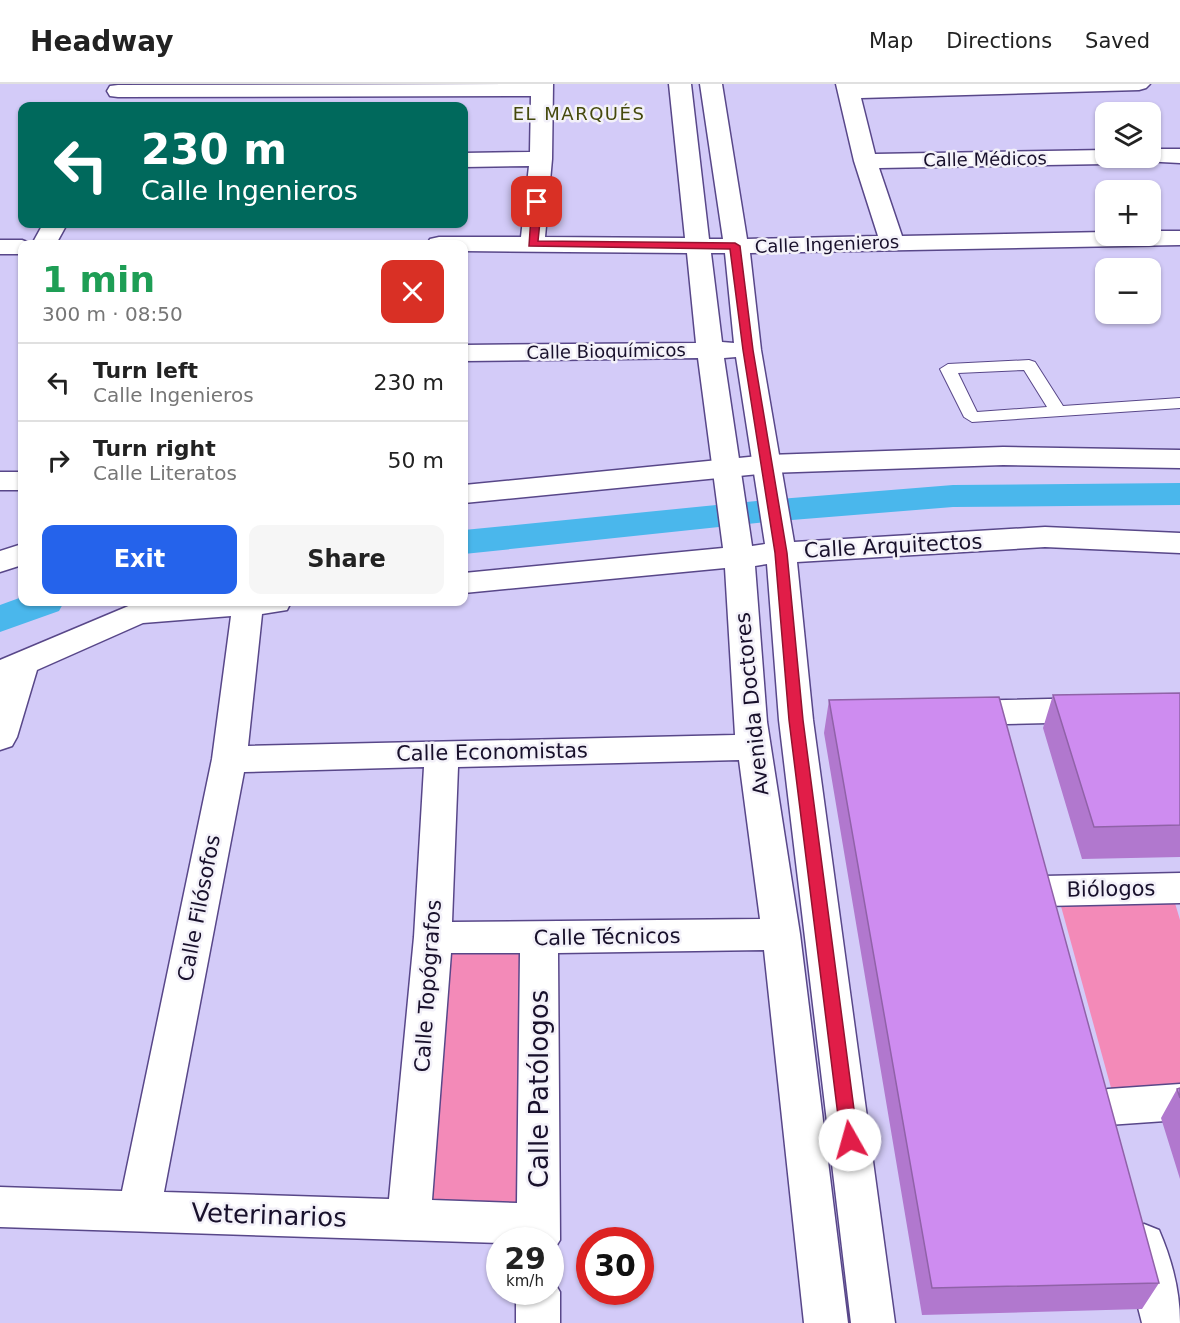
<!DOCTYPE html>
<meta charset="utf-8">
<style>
body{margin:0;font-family:"DejaVu Sans",sans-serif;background:#f6f6f6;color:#222;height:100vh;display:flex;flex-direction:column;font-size:22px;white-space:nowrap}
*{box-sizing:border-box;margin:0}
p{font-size:20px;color:#767676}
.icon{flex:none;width:33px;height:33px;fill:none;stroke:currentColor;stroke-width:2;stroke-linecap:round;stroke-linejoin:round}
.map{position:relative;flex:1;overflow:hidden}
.details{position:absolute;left:18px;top:156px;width:450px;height:366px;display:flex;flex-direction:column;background:#fff;border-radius:12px;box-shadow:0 2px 4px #0004}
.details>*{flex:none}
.guide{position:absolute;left:18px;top:18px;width:450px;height:126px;border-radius:12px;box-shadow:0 2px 4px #0004;background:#00695c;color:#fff;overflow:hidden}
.tools{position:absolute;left:1095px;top:18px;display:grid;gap:12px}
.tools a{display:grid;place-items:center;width:66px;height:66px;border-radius:12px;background:#fff;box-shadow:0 2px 4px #0004;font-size:30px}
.speed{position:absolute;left:486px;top:1143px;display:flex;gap:12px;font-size:30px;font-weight:700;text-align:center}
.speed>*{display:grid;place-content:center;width:78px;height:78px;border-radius:50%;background:#fff;box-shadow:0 2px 4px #0004;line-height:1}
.speed small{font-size:15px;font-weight:400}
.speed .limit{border:9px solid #d22;background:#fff;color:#111}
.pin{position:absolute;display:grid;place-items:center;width:51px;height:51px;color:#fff;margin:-26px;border-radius:12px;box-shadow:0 3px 9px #0006}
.me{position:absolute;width:66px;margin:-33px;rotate:353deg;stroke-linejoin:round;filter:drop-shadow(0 0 4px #0008)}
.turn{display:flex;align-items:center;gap:21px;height:126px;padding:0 24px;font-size:27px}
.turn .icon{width:78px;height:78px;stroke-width:2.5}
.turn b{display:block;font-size:42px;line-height:51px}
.round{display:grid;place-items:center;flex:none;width:63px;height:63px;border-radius:12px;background:#f6f6f6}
.head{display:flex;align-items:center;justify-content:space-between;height:102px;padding:0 24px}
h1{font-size:36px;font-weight:800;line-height:45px;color:#1e9e55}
.primary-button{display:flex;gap:12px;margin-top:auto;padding:12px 24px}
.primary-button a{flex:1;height:69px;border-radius:12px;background:#2563eb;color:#fff;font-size:24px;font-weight:800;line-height:69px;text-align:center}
.primary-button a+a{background:#f6f6f6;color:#222}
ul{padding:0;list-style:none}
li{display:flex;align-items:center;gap:18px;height:78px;padding:0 24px;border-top:2px solid #e0e0e0}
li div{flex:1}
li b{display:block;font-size:22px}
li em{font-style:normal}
header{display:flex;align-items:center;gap:36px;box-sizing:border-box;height:84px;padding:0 30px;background:#fff;border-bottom:2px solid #e0e0e0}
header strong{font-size:28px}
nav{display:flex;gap:33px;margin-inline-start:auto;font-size:21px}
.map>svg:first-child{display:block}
.green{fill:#f38ab8}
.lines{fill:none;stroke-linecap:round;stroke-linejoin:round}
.canal{fill:#4ab7ec;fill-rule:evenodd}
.service-casing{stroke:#584789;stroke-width:2}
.minor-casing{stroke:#584789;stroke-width:3}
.tertiary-casing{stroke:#584789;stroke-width:3}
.service{fill:#fff;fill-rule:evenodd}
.minor{fill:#fff;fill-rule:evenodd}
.tertiary{fill:#fff;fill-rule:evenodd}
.wall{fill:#b178ce}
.building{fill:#ce8cf0;stroke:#9062a8;stroke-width:1.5}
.route{fill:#e11d48;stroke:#92132f;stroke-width:1.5}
.labels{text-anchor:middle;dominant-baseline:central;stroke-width:5;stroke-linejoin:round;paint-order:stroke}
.far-neighbourhood-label{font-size:18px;letter-spacing:1.5px;fill:#45490c;stroke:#f3f1f9}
.far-street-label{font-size:18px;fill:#18102b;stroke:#f3f1f9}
.street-label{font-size:21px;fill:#18102b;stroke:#f3f1f9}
.near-street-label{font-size:26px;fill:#18102b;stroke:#f3f1f9}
</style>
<header>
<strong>Headway</strong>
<nav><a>Map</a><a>Directions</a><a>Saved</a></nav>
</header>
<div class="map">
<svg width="1180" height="1239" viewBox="0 0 1180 1239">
<rect width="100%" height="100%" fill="#d3cbf8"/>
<path class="green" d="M 1172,809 L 1180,836 L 1180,1008 L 1113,1011 L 1059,815 Z
M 528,867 L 518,1137 L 427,1135 L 452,870 Z"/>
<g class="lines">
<path class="canal" d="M 1180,399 L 1180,421 L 953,423 L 767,438 L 464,470 L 464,446 L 767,416 L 953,401 Z
M 22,513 L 22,518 L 64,518 L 59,527 L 0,548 L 0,521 Z"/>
<g class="service-casing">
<path id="service" d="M 1029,276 L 1035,278 L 1063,322 L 1180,314 L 1180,324 L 972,338 L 964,333 L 940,285 L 948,280 ZM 1024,286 L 1047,323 L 977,328 L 958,289 Z"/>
</g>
<g class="minor-casing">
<path id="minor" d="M 553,0 L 552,75 L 545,153 L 685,154 L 669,0 L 691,0 L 709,155 L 723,155 L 700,0 L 722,0 L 747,155 L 878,152 L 854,77 L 836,0 L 1150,0 L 1146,4 L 1139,6 L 861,14 L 875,70 L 1106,66 L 1106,74 L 1117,74 L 1114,78 L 1106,80 L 879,84 L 902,152 L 1106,148 L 1106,152 L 1150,152 L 1150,147 L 1180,147 L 1180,161 L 750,169 L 761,266 L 794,458 L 1045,443 L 1180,449 L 1180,469 L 1045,463 L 797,478 L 813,636 L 895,1239 L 851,1239 L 779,636 L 767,480 L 755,482 L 767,638 L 800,850 L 848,1239 L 804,1239 L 764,866 L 558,869 L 560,1156 L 550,1172 L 550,1156 L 500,1156 L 500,1159 L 0,1143 L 0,1103 L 122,1107 L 212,675 L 231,532 L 143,539 L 37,586 L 17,653 L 12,662 L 0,666 L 0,576 L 138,518 L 291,518 L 287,526 L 262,530 L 248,662 L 735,651 L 725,484 L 464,509 L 464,489 L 723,464 L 698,274 L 464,277 L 464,261 L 696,259 L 687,169 L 464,167 L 464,160 L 427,160 L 430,155 L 439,153 L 521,153 L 529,82 L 464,83 L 464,69 L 530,68 L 531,12 L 118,13 L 110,12 L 107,7 L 110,2 L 118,1 ZM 711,169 L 725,169 L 734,259 L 722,258 ZM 736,273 L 765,460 L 752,462 L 724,274 ZM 739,676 L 760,835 L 452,838 L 458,683 ZM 424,683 L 414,853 L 389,1115 L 164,1108 L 244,688 ZM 451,869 L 520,869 L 517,1119 L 432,1116 Z
M 1150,65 L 1180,65 L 1180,79 L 1142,77 L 1140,74 L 1150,74 Z
M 43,140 L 67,140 L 56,160 L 22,160 L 22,170 L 0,170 L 0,156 L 22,156 L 32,160 Z
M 0,388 L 22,388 L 22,406 L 0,406 Z
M 1180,612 L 1180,636 L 959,641 L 947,638 L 942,629 L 947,620 L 959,617 Z
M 1180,789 L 1180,819 L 1044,822 L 1031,817 L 1026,807 L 1031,797 L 1044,792 Z
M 1180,1000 L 1180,1036 L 1108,1041 L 1094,1036 L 1088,1023 L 1094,1010 L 1108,1005 Z
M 1144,1140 L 1159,1146 C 1172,1176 1180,1207 1180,1239 L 1142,1239 L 1122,1161 L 1129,1146 Z
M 550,1191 L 560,1208 L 560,1239 L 516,1239 L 516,1208 L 550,1208 Z"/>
</g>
<g class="tertiary-casing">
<path id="tertiary" d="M 1003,363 L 1180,366 L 1180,384 L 1003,381 L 768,389 L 464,419 L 464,401 L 768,371 Z
M 22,460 L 22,481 L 0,488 L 0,467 Z"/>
</g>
<use href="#service" class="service"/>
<use href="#minor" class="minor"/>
<use href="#tertiary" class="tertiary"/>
</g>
<path class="wall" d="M 1180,609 L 1180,773 L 1082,775 L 1043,644 L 1053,611 Z
M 829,616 L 1159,1199 L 1142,1225 L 922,1231 L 824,649 Z
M 1180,1004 L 1180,1095 L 1161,1034 L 1177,1005 Z"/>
<path class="building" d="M 1180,609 L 1180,741 L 1094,743 L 1053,611 Z
M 999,613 L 1159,1199 L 932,1204 L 829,616 Z
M 1180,1004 L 1180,1014 L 1177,1005 Z"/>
<path class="route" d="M 537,115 L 542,118 L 538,157 L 735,159 L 740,162 L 753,266 L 787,469 L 803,636 L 858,1056 L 856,1062 L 850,1064 L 844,1062 L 841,1056 L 789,636 L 775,469 L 743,266 L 730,165 L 529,162 L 532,118 Z"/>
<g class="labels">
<g class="far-neighbourhood-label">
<text x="579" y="29">EL MARQUÉS</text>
</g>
<g class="far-street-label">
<text transform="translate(985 75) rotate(-1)">Calle Médicos</text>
<text transform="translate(827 160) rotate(-2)">Calle Ingenieros</text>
<text transform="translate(606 267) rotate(-1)">Calle Bioquímicos</text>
</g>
<g class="street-label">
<text transform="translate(893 462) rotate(-3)">Calle Arquitectos</text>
<text transform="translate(752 620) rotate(-96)">Avenida Doctores</text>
<text transform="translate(492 668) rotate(-1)">Calle Economistas</text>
<text transform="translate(1111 805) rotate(-1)">Biólogos</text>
<text transform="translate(199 824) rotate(-79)">Calle Filósofos</text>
<text transform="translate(607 853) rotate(-1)">Calle Técnicos</text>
<text transform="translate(428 902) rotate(-86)">Calle Topógrafos</text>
</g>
<g class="near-street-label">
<text transform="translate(539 1005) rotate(-90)">Calle Patólogos</text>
<text transform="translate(269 1131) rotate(2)">Veterinarios</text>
</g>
</g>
</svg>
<div class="tools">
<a><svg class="icon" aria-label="layers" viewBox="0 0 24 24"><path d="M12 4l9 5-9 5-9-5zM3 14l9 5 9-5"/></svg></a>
<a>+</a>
<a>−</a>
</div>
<div class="speed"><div>29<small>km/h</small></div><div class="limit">30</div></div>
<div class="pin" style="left:537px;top:118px;background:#d93025"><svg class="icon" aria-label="arrive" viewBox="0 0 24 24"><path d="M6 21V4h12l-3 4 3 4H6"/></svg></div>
<svg class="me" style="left:850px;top:1056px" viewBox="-20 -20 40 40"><circle r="19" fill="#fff"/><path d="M0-13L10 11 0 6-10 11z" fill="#e11d48"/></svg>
<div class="guide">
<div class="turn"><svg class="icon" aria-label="left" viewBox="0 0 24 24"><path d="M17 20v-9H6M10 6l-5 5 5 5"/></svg><div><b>230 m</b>Calle Ingenieros</div></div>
</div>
<section class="details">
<div class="head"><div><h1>1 min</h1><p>300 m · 08:50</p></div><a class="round" style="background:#d93025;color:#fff"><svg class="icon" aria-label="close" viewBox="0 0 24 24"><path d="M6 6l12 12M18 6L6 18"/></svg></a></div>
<ul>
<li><svg class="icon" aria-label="left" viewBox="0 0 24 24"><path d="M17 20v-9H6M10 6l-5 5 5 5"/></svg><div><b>Turn left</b><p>Calle Ingenieros</p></div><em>230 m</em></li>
<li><svg class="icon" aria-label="right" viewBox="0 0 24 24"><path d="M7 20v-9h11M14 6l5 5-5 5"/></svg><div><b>Turn right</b><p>Calle Literatos</p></div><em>50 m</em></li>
</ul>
<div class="primary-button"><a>Exit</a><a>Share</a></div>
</section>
</div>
